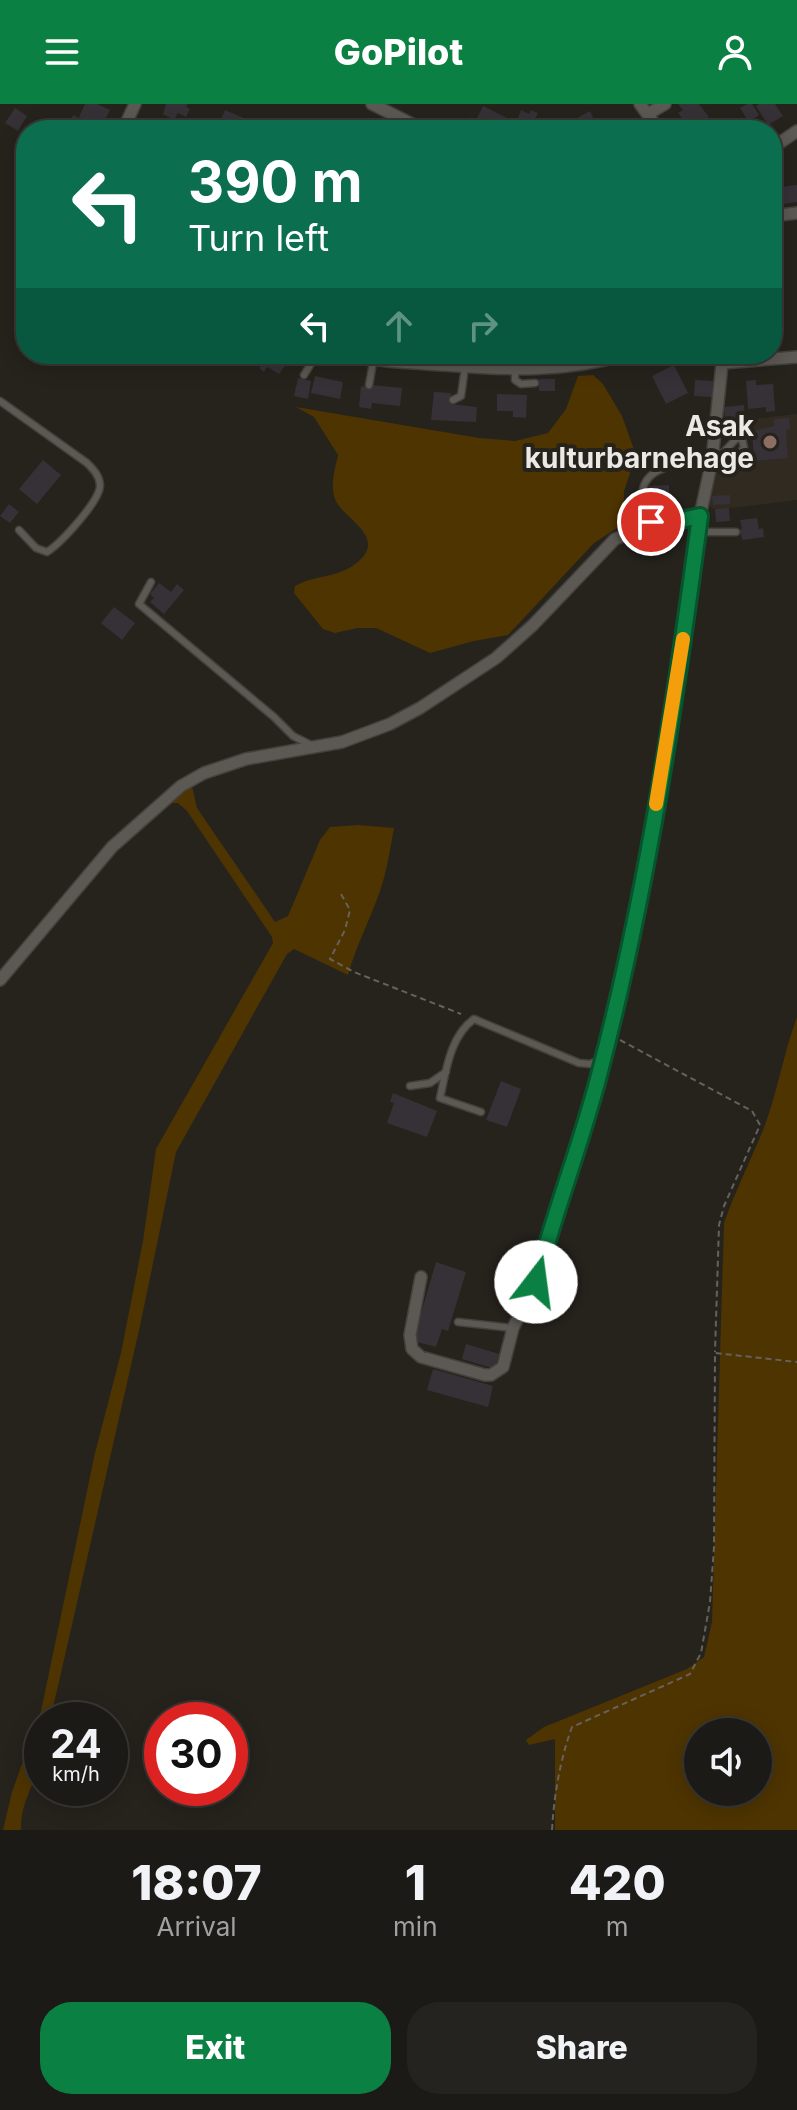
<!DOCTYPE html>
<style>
body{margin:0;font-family:Inter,sans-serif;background:#25231f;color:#f1f3f6;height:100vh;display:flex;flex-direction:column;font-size:30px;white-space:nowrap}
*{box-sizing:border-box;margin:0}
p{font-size:26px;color:#a0a1a1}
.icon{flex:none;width:44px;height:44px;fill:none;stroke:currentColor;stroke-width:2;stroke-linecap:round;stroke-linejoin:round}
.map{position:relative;height:1726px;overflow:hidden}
.panel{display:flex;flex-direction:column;background:#1c1a16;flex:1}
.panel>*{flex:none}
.hud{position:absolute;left:16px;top:16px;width:766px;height:244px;border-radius:32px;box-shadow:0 4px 20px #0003,0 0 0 2px #3a3835;background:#0b6e4f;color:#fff;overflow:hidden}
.controls{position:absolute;left:684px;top:1614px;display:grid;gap:16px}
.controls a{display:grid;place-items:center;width:88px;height:88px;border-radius:50%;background:#1c1a16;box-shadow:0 4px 20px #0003,0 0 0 2px #3a3835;font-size:40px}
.speed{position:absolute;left:24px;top:1598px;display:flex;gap:16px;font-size:40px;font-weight:700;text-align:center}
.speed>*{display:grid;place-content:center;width:104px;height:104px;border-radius:50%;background:#1c1a16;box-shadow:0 4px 20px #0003,0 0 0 2px #3a3835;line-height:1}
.speed small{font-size:20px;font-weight:400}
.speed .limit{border:12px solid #d22;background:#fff;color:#111}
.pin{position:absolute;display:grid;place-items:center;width:68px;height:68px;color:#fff;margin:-34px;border:4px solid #fff;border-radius:50%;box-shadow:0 2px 8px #0007}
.me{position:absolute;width:88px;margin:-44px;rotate:15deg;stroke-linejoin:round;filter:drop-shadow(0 0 6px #0008)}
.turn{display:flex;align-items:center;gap:28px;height:168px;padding:0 40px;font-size:36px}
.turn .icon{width:104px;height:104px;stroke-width:2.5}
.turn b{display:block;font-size:56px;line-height:68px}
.lanes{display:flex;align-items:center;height:76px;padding:0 40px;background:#0003;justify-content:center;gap:40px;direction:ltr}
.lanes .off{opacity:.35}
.eta{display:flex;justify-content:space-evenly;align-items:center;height:136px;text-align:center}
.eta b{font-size:48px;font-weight:800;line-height:56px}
.primary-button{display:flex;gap:16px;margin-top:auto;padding:16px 40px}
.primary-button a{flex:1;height:92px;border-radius:32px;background:#0b8043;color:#fff;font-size:32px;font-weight:800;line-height:92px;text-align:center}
.primary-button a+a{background:#25231f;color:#f1f3f6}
header{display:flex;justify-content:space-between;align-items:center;height:104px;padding:0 40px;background:#0b8043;color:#fff;font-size:36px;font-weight:800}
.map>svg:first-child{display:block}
.built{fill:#312a20}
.green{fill:#4e3400;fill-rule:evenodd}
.building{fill:#353136}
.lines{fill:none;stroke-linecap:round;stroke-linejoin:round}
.lane-casing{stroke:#44413d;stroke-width:9}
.street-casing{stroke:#44413d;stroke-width:14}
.path{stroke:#65625d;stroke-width:2;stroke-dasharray:6 4;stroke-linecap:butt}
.lane{stroke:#5c5853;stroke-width:6}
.street{stroke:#5c5853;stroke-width:11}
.route-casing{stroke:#07532c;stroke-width:20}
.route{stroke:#0b8043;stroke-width:14}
.slow{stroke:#f59e0b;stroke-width:14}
.education-dot{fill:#8d6e63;stroke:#26231d;stroke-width:3}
.labels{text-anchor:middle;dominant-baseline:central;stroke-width:8;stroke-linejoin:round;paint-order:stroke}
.poi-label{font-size:28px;font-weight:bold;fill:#ebe8e5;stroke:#26231d;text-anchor:end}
</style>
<header><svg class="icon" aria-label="menu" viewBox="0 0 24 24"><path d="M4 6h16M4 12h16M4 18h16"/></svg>GoPilot<svg class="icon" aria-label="person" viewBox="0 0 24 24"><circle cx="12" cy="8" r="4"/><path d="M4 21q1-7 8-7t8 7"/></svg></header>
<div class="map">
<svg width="797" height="1726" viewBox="0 0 797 1726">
<rect width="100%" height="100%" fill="#26231d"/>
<path class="built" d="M 797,310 L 797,396 L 715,406 L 709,402 L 715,369 L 754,366 L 752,315 Z"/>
<path class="green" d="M 593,271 L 603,280 L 622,312 L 636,351 L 624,387 L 623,420 L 594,439 L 508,531 L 474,537 L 430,549 L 376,524 L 357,524 L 335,529 L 323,525 L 294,489 L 295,482 C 316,470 339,475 359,457 C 387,432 342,414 335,395 C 330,381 335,365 338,351 L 314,313 L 296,303 L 479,334 L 515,337 L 548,329 L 566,305 L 578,272 Z
M 192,682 L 197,704 L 275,818 L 288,812 L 320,736 L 330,723 L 358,721 L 394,724 C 390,745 387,767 380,787 C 370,816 356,842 348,871 L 294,845 L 287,850 L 176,1048 L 140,1222 L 61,1569 L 50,1616 L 42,1616 C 42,1632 43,1647 39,1662 C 32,1685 20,1702 21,1726 L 3,1726 L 12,1688 L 41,1607 L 95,1349 L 121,1249 L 143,1137 L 156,1045 L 273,839 L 272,833 L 187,707 L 178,699 L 170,699 Z
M 797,913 L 797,1726 L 555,1726 L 555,1635 L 529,1641 L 526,1636 L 544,1623 L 687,1565 L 704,1553 L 712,1518 L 724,1119 C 736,1085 752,1054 765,1021 C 778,985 784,948 797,913 ZM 758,1628 L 758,1688 L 698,1688 L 698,1628 Z"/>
<path class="building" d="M 85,0 L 97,0 L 110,6 L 101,24 L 79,13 Z
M 166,0 L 188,0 L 186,3 L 190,5 L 186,13 L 178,9 L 174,16 L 163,10 Z
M 678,0 L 699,0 L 709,13 L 691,26 L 687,26 L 681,18 L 683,16 L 678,9 L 683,6 Z
M 747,0 L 752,0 L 759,11 L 749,18 L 740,4 Z
M 759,0 L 775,0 L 783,12 L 768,21 L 756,2 Z
M 483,2 L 507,14 L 501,26 L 465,24 L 471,13 L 476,16 Z
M 15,4 L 27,12 L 18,27 L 5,19 Z
M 225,6 L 244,14 L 238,26 L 216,26 Z
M 521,6 L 529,10 L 531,6 L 538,9 L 530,26 L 514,24 Z
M 590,7 L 596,20 L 580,26 L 572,17 Z
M 73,11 L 88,18 L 84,26 L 67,23 Z
M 797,81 L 797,98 L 783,100 L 781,83 Z
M 257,250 L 280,250 L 289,256 L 279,270 L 267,263 L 264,268 L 259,264 L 263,259 L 255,254 Z
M 674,261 L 688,289 L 666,300 L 652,272 Z
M 315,272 L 343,278 L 340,295 L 311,289 Z
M 298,274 L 311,277 L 308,295 L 294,292 Z
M 539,275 L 555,275 L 555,287 L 539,287 Z
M 695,276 L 713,277 L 712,293 L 694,292 Z
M 756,276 L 756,281 L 773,280 L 775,307 L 766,308 L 766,303 L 748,305 L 746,277 Z
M 373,281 L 402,284 L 400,302 L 372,299 L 371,305 L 359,303 L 361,282 L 373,284 Z
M 434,288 L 451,289 L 450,300 L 477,303 L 476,318 L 431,316 Z
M 497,290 L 527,291 L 526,314 L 513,313 L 513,307 L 497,307 Z
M 744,301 L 745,314 L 725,316 L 724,303 Z
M 789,314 L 790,325 L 786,326 L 788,354 L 754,357 L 752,327 L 774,322 L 774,315 Z
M 43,356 L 61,371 L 37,400 L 19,385 Z
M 669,381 L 669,400 L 653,401 L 652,395 L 649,395 L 649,382 Z
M 730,391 L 730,400 L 713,401 L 712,392 Z
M 9,400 L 19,408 L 10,419 L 0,412 Z
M 632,401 L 645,403 L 643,419 L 629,417 Z
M 729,404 L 730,417 L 716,418 L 715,405 Z
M 757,414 L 759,425 L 763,424 L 764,433 L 743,436 L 739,426 L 742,425 L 740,416 Z
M 159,479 L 171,488 L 177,480 L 184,486 L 164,510 L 150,498 L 154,494 L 150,490 Z
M 114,503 L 135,519 L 122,536 L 101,519 Z
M 501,977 L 521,985 L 507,1023 L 486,1016 Z
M 393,989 L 437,1007 L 427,1033 L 387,1019 L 394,999 L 390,998 Z
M 506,1153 L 527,1159 L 518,1188 L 512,1186 L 511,1191 L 497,1187 Z
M 436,1158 L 466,1168 L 448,1227 L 442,1225 L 436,1243 L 413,1237 Z
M 466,1240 L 499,1250 L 495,1265 L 462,1255 Z
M 433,1265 L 493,1282 L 488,1303 L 427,1286 Z"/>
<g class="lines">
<g class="lane-casing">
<path id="lane" d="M 553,250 L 556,265
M 500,264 L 501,250
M 515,265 L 515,276 L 521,280 L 535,279
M 304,271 L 317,250
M 369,281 L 374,253
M 453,296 L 461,292 L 465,263
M 0,297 L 87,359 C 93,365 100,372 100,382 C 99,398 61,439 47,448 L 36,444 L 19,426
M 713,352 L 737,352 L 744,344 L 742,334 L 736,335 L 720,352
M 654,422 C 650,415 649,412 648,404 C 647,398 642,392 643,385 C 648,359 692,358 712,356
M 698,428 L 736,428
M 151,478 L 139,500 L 274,613 L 293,632 L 311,641
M 410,982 L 430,979 L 446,968
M 481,1008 L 440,994 C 446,967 450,932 474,915 L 579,959 L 590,960 L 603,954
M 458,1218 L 513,1224"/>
</g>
<g class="street-casing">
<path id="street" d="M 372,0 L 424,26
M 640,0 L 659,26
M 648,10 L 665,0
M 123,26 L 135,0
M 772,44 L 797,27
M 772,112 L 797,109
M 345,250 C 377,258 411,259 443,261 C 508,266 564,269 627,250
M 723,259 L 797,253
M 0,876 L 112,743 L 181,682 L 204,669 L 246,655 L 342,638 L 390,620 L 420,604 L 496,554 L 533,521 L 615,435 L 642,425 L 700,412
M 421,1173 L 410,1231 L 412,1245 L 421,1253 L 485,1271 L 491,1271 L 503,1263 L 513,1224 L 536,1178 L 597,978 L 628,845 L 675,592 L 700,412 L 712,356 L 723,250"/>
</g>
<path class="path" d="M 341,790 L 350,806 L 345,826 L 330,855 L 354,868 L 461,910
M 620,936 L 752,1007 L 760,1021 L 724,1102 L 719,1121 L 715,1248
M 552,1726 C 554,1691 560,1656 572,1623 L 690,1570 L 701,1549 L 710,1498 L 714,1443 L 715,1249 L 797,1258"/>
<use href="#lane" class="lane"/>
<use href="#street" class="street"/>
</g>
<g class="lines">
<g class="route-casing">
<path id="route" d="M 536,1178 C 554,1110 580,1043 598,975 C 647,790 675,600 700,412 L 654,422 L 651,418"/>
</g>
<use href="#route" class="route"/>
<path class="slow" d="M 656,700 L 683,535"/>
</g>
<circle class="education-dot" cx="770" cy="338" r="8"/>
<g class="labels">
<g class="poi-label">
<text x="754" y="322">Asak<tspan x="754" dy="32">kulturbarnehage</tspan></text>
</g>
</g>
</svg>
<div class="controls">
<a><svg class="icon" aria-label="sound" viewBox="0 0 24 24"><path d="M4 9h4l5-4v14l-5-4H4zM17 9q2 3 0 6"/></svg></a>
</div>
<div class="speed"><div>24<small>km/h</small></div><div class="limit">30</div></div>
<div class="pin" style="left:651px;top:418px;background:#d93025"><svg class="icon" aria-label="arrive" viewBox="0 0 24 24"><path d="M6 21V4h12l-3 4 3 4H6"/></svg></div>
<svg class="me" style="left:536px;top:1178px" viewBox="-20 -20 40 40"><circle r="19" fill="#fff"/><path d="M0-13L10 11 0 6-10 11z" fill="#0b8043"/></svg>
<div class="hud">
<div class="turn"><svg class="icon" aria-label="left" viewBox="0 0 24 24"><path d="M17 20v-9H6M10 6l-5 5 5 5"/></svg><div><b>390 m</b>Turn left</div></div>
<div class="lanes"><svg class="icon" aria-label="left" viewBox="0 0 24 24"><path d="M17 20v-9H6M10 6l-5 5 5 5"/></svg><svg class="icon off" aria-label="ahead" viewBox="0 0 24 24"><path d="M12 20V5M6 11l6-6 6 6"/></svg><svg class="icon off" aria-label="right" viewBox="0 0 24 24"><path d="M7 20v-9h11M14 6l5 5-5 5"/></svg></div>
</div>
</div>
<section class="panel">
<div class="eta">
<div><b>18:07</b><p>Arrival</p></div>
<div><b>1</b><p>min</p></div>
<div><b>420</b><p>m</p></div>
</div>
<div class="primary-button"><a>Exit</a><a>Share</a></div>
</section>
